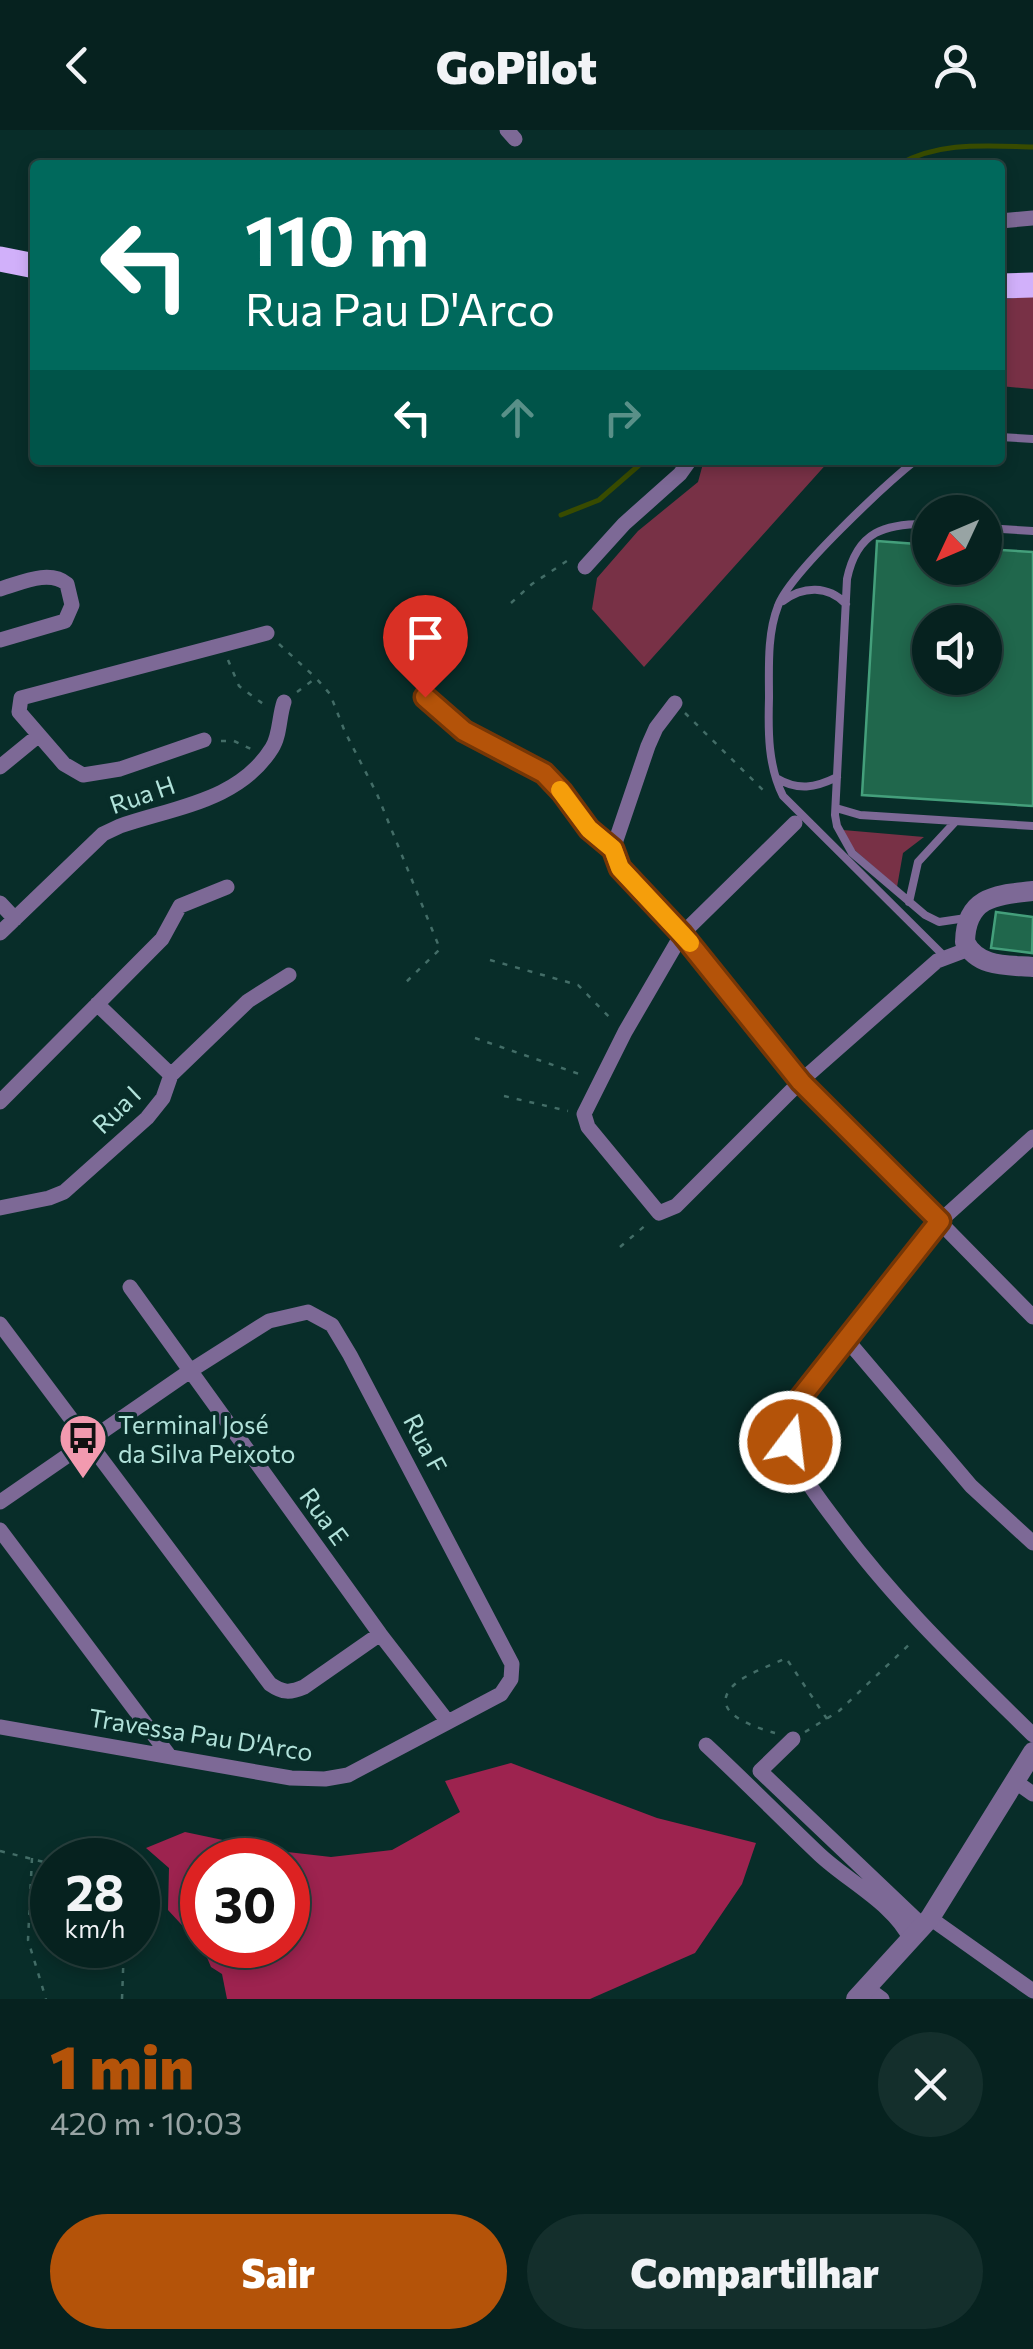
<!DOCTYPE html>
<html lang="pt">
<meta charset="utf-8">
<style>
body{margin:0;font-family:Commissioner,sans-serif;background:#142f2c;color:#f1f3f6;height:100vh;display:flex;flex-direction:column;font-size:38px;white-space:nowrap}
*{box-sizing:border-box;margin:0}
p{font-size:32px;color:#98a4a4}
.icon{flex:none;width:55px;height:55px;fill:none;stroke:currentColor;stroke-width:2;stroke-linecap:round;stroke-linejoin:round}
.map{position:relative;height:1869px;overflow:hidden}
.drawer{display:flex;flex-direction:column;background:#06221f;flex:1}
.drawer>*{flex:none}
.guide{position:absolute;left:30px;top:30px;width:975px;height:305px;border-radius:10px;box-shadow:0 5px 15px #0003,0 0 0 2px #273f3d;background:#00695c;color:#fff;overflow:hidden}
.needle{width:65px;rotate:226deg}
.fabs{position:absolute;left:912px;top:365px;display:grid;gap:20px}
.fabs a{display:grid;place-items:center;width:90px;height:90px;border-radius:50%;background:#06221f;box-shadow:0 5px 15px #0003,0 0 0 2px #273f3d;font-size:50px}
.speed{position:absolute;left:30px;top:1708px;display:flex;gap:20px;font-size:50px;font-weight:700;text-align:center}
.speed>*{display:grid;place-content:center;width:130px;height:130px;border-radius:50%;background:#06221f;box-shadow:0 5px 15px #0003,0 0 0 2px #273f3d;line-height:1}
.speed small{font-size:25px;font-weight:400}
.speed .limit{border:15px solid #d22;background:#fff;color:#111}
.pin{position:absolute;display:grid;place-items:center;width:85px;height:85px;color:#fff;margin:-102px -42px;border-radius:50% 50% 50% 0;rotate:-45deg;box-shadow:0 0 10px #0007}
.pin .icon{rotate:45deg}
.me{position:absolute;width:110px;margin:-55px;rotate:15deg;stroke-linejoin:round;filter:drop-shadow(0 0 8px #0008)}
.turn{display:flex;align-items:center;gap:35px;height:210px;padding:0 50px;font-size:45px}
.turn .icon{width:130px;height:130px;stroke-width:2.5}
.turn b{display:block;font-size:70px;line-height:85px}
.lanes{display:flex;align-items:center;height:95px;padding:0 50px;background:#0003;justify-content:center;gap:50px;direction:ltr}
.lanes .off{opacity:.35}
.round{display:grid;place-items:center;flex:none;width:105px;height:105px;border-radius:52px;background:#142f2c}
.summary{display:flex;align-items:center;justify-content:space-between;height:170px;padding:0 50px}
h1{font-size:60px;font-weight:800;line-height:75px;color:#b45309}
.action{display:flex;gap:20px;margin-top:auto;padding:20px 50px}
.action a{flex:1;height:115px;border-radius:60px;background:#b45309;color:#fff;font-size:40px;font-weight:800;line-height:115px;text-align:center}
.action a+a{background:#142f2c;color:#f1f3f6}
header{display:flex;justify-content:space-between;align-items:center;height:130px;padding:0 50px;background:#06221f;font-size:45px;font-weight:800}
.map>svg:first-child{display:block}
.green{fill:#783146}
.forest{fill:#9d234f;fill-rule:evenodd}
.lines{fill:none;stroke-linecap:round;stroke-linejoin:round}
.stream{stroke:#384b00;stroke-width:5}
.building{fill:#20674c;stroke:#449f7b;stroke-width:2.5;fill-rule:evenodd}
.path{stroke:#436d67;stroke-width:2.5;stroke-dasharray:5 8;stroke-linecap:butt}
.service{stroke:#7d6996;stroke-width:8}
.minor{stroke:#7d6996;stroke-width:15}
.tertiary{stroke:#7d6996;stroke-width:20}
.primary{stroke:#d1b0fa;stroke-width:25}
.route-casing{stroke:#753606;stroke-width:25}
.route{stroke:#b45309;stroke-width:18}
.slow{stroke:#f59e0b;stroke-width:18}
.labels{text-anchor:middle;dominant-baseline:central;stroke-width:8;stroke-linejoin:round;paint-order:stroke}
.street-label{font-size:25px;fill:#b1e2da;stroke:#082d29}
.poi-label{font-size:25px;fill:#b1e2da;stroke:#082d29;text-anchor:start}
</style>
<header><svg class="icon" aria-label="back" viewBox="0 0 24 24"><path d="M15 5l-7 7 7 7"/></svg>GoPilot<svg class="icon" aria-label="person" viewBox="0 0 24 24"><circle cx="12" cy="8" r="4"/><path d="M4 21q1-7 8-7t8 7"/></svg></header>
<div class="map">
<svg width="1033" height="1869" viewBox="0 0 1033 1869">
<rect width="100%" height="100%" fill="#082d29"/>
<path class="green" d="M 1033,165 L 1033,259 L 1000,256 L 1000,170 Z
M 704,330 L 830,330 L 644,537 L 592,479 L 597,448 L 638,401 L 698,352 Z
M 843,700 L 924,707 L 903,723 L 897,757 L 850,716 L 841,702 Z"/>
<path class="forest" d="M 511,1633 L 657,1688 L 756,1713 L 742,1754 L 695,1823 L 590,1869 L 227,1869 L 222,1844 L 211,1837 L 203,1818 L 168,1780 L 169,1738 L 146,1718 L 185,1702 L 270,1720 L 331,1727 L 392,1720 L 460,1682 L 445,1651 ZM 202,1730 L 288,1730 L 288,1815 L 202,1815 Z"/>
<g class="lines">
<path class="stream" d="M 898,35 C 939,11 987,16 1033,17
M 561,385 L 599,370 L 645,330"/>
</g>
<path class="building" d="M 877,411 L 930,415 L 930,438 L 985,438 L 985,419 L 1033,422 L 1033,676 L 862,665 ZM 930,492 L 985,492 L 985,548 L 930,548 Z
M 996,782 L 1033,787 L 1032,823 L 991,818 Z"/>
<g class="lines">
<path class="path" d="M 511,473 L 532,454 L 573,427
M 279,514 L 316,548
M 228,530 L 239,556 L 266,576
M 297,562 L 316,548 L 330,564 L 345,602 L 377,664 L 440,819 L 402,856
M 685,583 L 768,665
M 221,611 L 234,611 L 251,619
M 490,830 L 578,855 L 613,891
M 475,908 L 585,946
M 504,966 L 568,981
M 620,1117 L 647,1094
M 805,1602 L 839,1581 L 913,1511
M 775,1603 C 757,1598 704,1582 735,1554 C 748,1543 770,1536 786,1528 L 827,1589
M 0,1721 L 52,1734
M 32,1728 L 28,1810 L 46,1869
M 122,1869 L 124,1815"/>
<path class="service" d="M 1000,307 L 1033,309
M 916,330 C 886,354 789,444 778,476 C 767,504 769,538 769,568 C 768,602 768,636 783,666 L 945,827
M 930,394 C 885,393 857,401 847,449 L 835,685 L 837,696 L 852,723 L 925,785 L 939,792 L 966,788
M 985,398 L 1033,401
M 783,471 C 803,456 828,455 846,474
M 425,567 L 464,601 L 544,643 L 562,662 L 589,699 L 613,719
M 776,648 C 798,661 815,658 837,647
M 836,678 L 860,685 L 1033,696
M 909,772 L 918,732 L 955,692"/>
<path class="minor" d="M 507,0 L 515,9
M 1000,91 L 1033,88
M 585,437 L 624,394 L 680,344 L 690,330
M 0,459 C 21,453 49,439 67,454 L 72,475 L 65,491 L 0,510
M 675,573 L 656,598 L 648,616 L 613,719 L 620,738 L 682,804 L 801,951 L 1033,1187
M 204,610 L 120,639 L 83,645 L 64,634 L 19,582 L 21,568 L 267,503
M 0,637 L 39,605
M 795,693 L 682,804 L 625,902 L 584,984 L 588,997 L 659,1083 L 676,1076 L 801,951 L 937,831 L 969,819
M 0,773 L 15,789
M 0,803 L 103,704 L 120,696 C 175,677 239,671 272,618 C 280,606 279,586 284,572
M 97,874 L 171,945
M 0,972 L 162,809 L 180,776 L 227,757
M 1033,1007 L 940,1091 L 801,1267 C 792,1280 786,1294 789,1310 C 796,1340 817,1366 835,1390 C 893,1470 963,1536 1033,1605
M 0,1078 L 49,1068 L 64,1062 L 147,988 L 163,968 L 171,945 L 248,871 L 289,845
M 130,1157 L 380,1504 L 448,1592
M 0,1194 L 270,1554 C 283,1563 290,1563 304,1557 L 380,1504
M 847,1210 L 971,1356 L 1033,1413
M 0,1372 L 190,1241 L 269,1191 L 308,1182 L 332,1195 L 350,1225 L 512,1534 L 511,1549 L 501,1564 L 348,1645 L 325,1649 L 291,1648 L 0,1597
M 0,1400 L 168,1624
M 793,1609 L 760,1641 L 924,1797
M 706,1615 C 745,1651 782,1689 820,1725 C 849,1752 894,1774 911,1810
M 1016,1652 L 1033,1664
M 930,1788 L 1033,1861
M 867,1858 L 882,1869"/>
<path class="tertiary" d="M 1033,761 C 997,765 966,766 965,812 C 978,838 1008,835 1033,837
M 856,1869 L 930,1788 L 1033,1622"/>
<path class="primary" d="M 0,129 L 35,136
M 1000,156 L 1033,155"/>
</g>
<g class="lines">
<g class="route-casing">
<path id="route" d="M 425,567 L 464,601 L 544,643 L 562,662 L 589,699 L 613,719 L 620,738 L 682,804 L 801,952 L 940,1091 L 801,1267 L 788,1295 L 790,1312"/>
</g>
<use href="#route" class="route"/>
<path class="slow" d="M 560,660 L 589,699 L 613,719 L 620,738 L 690,813"/>
</g>
<defs>
<g id="bus-pin" transform="scale(2.5)"><path d="M0 17L-7.5 6A9.5 9.5 0 1 1 7.5 6Z" fill="#f29aaf" stroke="#082d29"/><path d="M-5-6H5V4H4V6H2V4H-2V6H-4V4H-5ZM-3.5-4V0h7V-4ZM-3.5 1.2v1.5H-2V1.2ZM2 1.2v1.5H3.5V1.2Z" fill="#111"/></g>
</defs>
<g fill-rule="evenodd">
<use href="#bus-pin" x="83" y="1308"/>
</g>
<g class="labels">
<g class="street-label">
<text transform="translate(142 664) rotate(-19)">Rua H</text>
<text transform="translate(116 979) rotate(-44)">Rua I</text>
<text transform="translate(426 1313) rotate(62)">Rua F</text>
<text transform="translate(325 1386) rotate(54)">Rua E</text>
<text transform="translate(201 1604) rotate(9)">Travessa Pau D'Arco</text>
</g>
<g class="poi-label">
<text x="118" y="1294">Terminal José<tspan x="118" dy="29">da Silva Peixoto</tspan></text>
</g>
</g>
</svg>
<div class="fabs">
<a><svg class="needle" viewBox="-14 -14 28 28"><path d="M0-13l5 13h-10z" fill="#e53935"/><path d="M0 13l5-13h-10z" fill="#98a4a4"/></svg></a>
<a><svg class="icon" aria-label="sound" viewBox="0 0 24 24"><path d="M4 9h4l5-4v14l-5-4H4zM17 9q2 3 0 6"/></svg></a>
</div>
<div class="speed"><div>28<small>km/h</small></div><div class="limit">30</div></div>
<div class="pin" style="left:425px;top:567px;background:#d93025"><svg class="icon" aria-label="arrive" viewBox="0 0 24 24"><path d="M6 21V4h12l-3 4 3 4H6"/></svg></div>
<svg class="me" style="left:790px;top:1312px" viewBox="-20 -20 40 40"><circle r="17" fill="#b45309" stroke="#fff" stroke-width="3"/><path d="M0-11L8 9 0 5-8 9z" fill="#fff"/></svg>
<div class="guide">
<div class="turn"><svg class="icon" aria-label="left" viewBox="0 0 24 24"><path d="M17 20v-9H6M10 6l-5 5 5 5"/></svg><div><b>110 m</b>Rua Pau D'Arco</div></div>
<div class="lanes"><svg class="icon" aria-label="left" viewBox="0 0 24 24"><path d="M17 20v-9H6M10 6l-5 5 5 5"/></svg><svg class="icon off" aria-label="ahead" viewBox="0 0 24 24"><path d="M12 20V5M6 11l6-6 6 6"/></svg><svg class="icon off" aria-label="right" viewBox="0 0 24 24"><path d="M7 20v-9h11M14 6l5 5-5 5"/></svg></div>
</div>
</div>
<section class="drawer">
<div class="summary"><div><h1>1 min</h1><p>420 m · 10:03</p></div><a class="round"><svg class="icon" aria-label="close" viewBox="0 0 24 24"><path d="M6 6l12 12M18 6L6 18"/></svg></a></div>
<div class="action"><a>Sair</a><a>Compartilhar</a></div>
</section>
